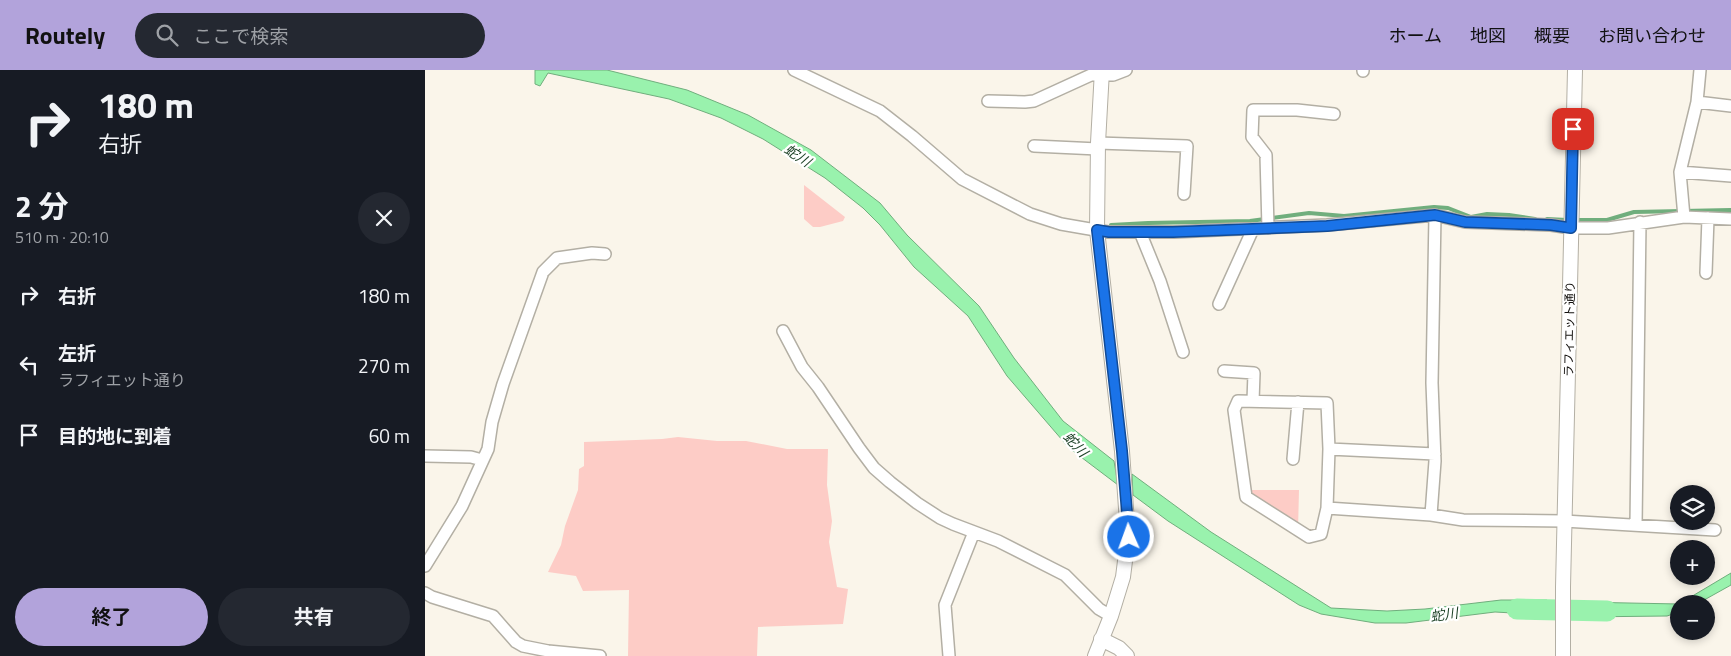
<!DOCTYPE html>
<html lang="ja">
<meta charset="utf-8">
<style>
body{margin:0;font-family:"Titillium Web","Noto Sans JP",sans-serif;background:#242831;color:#f1f3f6;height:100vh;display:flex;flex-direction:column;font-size:19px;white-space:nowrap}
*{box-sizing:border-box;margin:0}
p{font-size:16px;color:#9ea1a6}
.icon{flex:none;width:28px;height:28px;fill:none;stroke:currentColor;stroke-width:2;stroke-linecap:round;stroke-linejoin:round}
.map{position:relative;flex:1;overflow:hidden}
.drawer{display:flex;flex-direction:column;background:#171b24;width:425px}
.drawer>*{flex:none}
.banner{background:#171b24;color:#f1f3f6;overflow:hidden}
.controls{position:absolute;left:1245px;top:415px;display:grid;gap:10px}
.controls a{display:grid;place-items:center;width:45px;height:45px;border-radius:50%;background:#171b24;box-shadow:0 2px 8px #0003;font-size:25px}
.pin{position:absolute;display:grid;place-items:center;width:42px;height:42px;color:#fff;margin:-21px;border-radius:10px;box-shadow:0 2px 8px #0006}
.me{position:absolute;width:55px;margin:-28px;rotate:358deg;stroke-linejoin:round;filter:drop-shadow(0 0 4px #0008)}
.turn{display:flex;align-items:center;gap:18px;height:105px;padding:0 15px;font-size:22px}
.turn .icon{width:65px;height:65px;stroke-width:2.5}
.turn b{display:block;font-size:35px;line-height:42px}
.round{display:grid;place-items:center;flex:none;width:52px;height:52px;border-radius:26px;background:#242831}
.head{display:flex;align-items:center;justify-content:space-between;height:85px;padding:0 15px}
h1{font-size:30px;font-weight:700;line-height:38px}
.primary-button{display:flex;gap:10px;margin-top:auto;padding:10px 15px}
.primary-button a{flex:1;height:58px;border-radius:30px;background:#b2a3db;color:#111;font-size:20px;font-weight:700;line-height:58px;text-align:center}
.primary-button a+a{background:#242831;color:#f1f3f6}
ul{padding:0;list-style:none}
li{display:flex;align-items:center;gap:15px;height:70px;padding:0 15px}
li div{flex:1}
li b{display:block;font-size:19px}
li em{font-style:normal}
header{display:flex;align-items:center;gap:30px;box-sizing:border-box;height:70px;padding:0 25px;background:#b2a3db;color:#111}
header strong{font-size:24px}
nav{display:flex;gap:28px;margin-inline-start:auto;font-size:18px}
.search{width:350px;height:45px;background:#242831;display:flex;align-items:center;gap:12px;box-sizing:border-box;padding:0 18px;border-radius:28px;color:#9ea1a6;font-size:19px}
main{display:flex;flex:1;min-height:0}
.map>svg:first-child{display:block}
.park{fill:#fdccc6}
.water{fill:#99f2ad;stroke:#70ae7d}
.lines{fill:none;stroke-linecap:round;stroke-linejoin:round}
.stream{stroke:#70ae7d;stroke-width:4}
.river{stroke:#99f2ad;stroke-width:21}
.minor-casing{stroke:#b3afa4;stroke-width:14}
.tertiary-casing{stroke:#b3afa4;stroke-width:16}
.minor{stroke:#fff;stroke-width:11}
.tertiary{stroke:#fff;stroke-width:14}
.route-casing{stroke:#114b97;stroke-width:12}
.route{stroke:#1a73e8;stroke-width:9}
.labels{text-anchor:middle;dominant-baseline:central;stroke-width:4.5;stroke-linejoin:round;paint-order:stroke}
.street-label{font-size:12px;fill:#110f0c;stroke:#fff}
.water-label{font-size:14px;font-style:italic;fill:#1a3f24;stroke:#fff}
</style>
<header>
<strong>Routely</strong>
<div class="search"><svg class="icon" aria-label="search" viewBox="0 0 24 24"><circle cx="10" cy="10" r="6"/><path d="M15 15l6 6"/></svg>ここで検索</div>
<nav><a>ホーム</a><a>地図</a><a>概要</a><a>お問い合わせ</a></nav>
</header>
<main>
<section class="drawer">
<div class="banner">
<div class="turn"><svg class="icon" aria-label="right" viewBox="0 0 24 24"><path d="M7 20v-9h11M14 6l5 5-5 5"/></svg><div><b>180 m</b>右折</div></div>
</div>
<div class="head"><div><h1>2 分</h1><p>510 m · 20:10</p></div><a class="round"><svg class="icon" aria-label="close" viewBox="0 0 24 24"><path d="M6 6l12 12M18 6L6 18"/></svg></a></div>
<ul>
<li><svg class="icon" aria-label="right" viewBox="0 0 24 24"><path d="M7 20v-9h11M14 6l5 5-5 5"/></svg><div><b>右折</b></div><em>180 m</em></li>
<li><svg class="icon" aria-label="left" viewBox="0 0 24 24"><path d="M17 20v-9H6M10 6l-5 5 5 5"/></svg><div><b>左折</b><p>ラフィエット通り</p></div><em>270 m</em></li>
<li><svg class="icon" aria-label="arrive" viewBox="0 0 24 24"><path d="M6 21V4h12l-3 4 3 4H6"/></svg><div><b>目的地に到着</b></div><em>60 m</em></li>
</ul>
<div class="primary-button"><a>終了</a><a>共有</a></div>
</section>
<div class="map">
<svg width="1306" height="586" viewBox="0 0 1306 586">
<rect width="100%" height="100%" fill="#faf5ea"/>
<path class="park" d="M 379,115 L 420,147 L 418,151 L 395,157 L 388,157 L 379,149 Z
M 253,367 L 292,371 L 321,371 L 362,379 L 403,379 L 402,415 L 407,451 L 404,472 L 412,517 L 423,519 L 418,554 L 333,557 L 332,586 L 203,586 L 204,520 L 158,521 L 151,506 L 123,502 L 136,475 L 140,456 L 153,420 L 154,399 L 159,396 L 159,372 L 237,369 Z
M 820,420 L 874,420 L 873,460 Z"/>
<path class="water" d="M 110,0 L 182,0 L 262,20 L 323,45 L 386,80 L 455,133 L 482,165 L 554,236 L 589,288 L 638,351 L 689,391 L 693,415 L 644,378 L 582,306 L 543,246 L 489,197 L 455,155 L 438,138 L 400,108 L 338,69 L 296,48 L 244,29 L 123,3 L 115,16 L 110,14 Z
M 707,404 L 786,462 L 906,538 L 962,541 L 1000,539 L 1076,530 L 1122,530 L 1122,545 L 1070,542 L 981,553 L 950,553 L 896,544 L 874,535 L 743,451 L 708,425 Z
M 1306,503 L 1306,515 L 1272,534 L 1254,534 Z
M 1154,532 L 1254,534 L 1254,542 L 1242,546 L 1154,547 Z"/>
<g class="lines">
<path class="stream" d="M 1122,149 L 1142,150
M 1149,150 L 1182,150 L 1209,142 L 1306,140
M 686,155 L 723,153 L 825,151 L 884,143 L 919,146 L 1009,137 L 1023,138 L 1046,147 L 1062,144 L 1084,145 L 1110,149"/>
<path class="river" d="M 1092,539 L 1182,541"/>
<g class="minor-casing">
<path id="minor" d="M 369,0 L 455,41 L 487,66 L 537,109 L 605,144 L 636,154 L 659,158 L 683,162 L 749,162 L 902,155 L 1010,145 L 1040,152 L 1126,155 L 1146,158 L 1183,158 L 1259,147 L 1306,149
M 938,1 L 938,0
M 563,31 L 600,32 L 609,31 L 666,5 L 688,5 L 701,0
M 1272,32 L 1306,36
M 673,73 L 762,76 L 759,124
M 609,76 L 673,79
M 1255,102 L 1306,106
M 1010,145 L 1007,313 L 1010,391 L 1006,445 L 1038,450 L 1139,451 L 1290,460
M 1259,147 L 1255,102 L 1272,32 L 1275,0
M 843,158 L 841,85 L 827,67 L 828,40 L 872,40 L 909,44
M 715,162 L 735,211 L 758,282
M 1281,203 L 1283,148
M 794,234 L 828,159
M 358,261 L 377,297 L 393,317 L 434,378 L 449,398 L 465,412 L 492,433 L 515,448 L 528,454 L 573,471 L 640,505 L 674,539 L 686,546
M 799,301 L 829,303 L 828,331
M 0,386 L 46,387 L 57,390
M 868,389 L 873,332
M 902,438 L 896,464 L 884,467 L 821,427 L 809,340 L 813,331 L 902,333 L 904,379
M 1006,445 L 902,438 L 904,379 L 1010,384
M 1211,455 L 1215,152
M 0,496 L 37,436 L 63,379 L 67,352 L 78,314 L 118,202 L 132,188 L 167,183 L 180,184
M 0,523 L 7,527 L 68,546 L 91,572 L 98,576 L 123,581 L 175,586
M 524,586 L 520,535 L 549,462"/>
</g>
<g class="tertiary-casing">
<path id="tertiary" d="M 676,569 L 694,578 L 702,586
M 670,586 L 686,546 L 698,507 L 703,467 L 697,381 L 672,160 L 673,73 L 677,0
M 1138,586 L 1138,517 L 1150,0"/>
</g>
<use href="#minor" class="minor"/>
<use href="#tertiary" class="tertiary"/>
</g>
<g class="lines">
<g class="route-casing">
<path id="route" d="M 704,467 L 697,381 L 672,160 L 684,162 L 748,162 L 902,156 L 1010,145 L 1040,152 L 1126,155 L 1146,158 L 1148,59"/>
</g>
<use href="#route" class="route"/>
</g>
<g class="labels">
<g class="street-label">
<text transform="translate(1144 259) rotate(-89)">ラフィエット通り</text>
</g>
<g class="water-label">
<text transform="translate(373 85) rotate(34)">蛇川</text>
<text transform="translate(651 374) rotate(47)">蛇川</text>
<text transform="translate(1019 544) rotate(-8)">蛇川</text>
</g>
</g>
</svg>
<div class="controls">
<a><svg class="icon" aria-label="layers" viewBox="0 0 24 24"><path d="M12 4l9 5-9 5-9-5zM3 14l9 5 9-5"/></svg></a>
<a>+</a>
<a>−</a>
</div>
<div class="pin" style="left:1148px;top:59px;background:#d93025"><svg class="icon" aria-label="arrive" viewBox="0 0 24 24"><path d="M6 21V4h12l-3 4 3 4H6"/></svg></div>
<svg class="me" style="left:704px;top:467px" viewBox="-20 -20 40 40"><circle r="17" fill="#1a73e8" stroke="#fff" stroke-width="3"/><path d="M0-11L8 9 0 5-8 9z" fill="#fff"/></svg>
</div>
</main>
